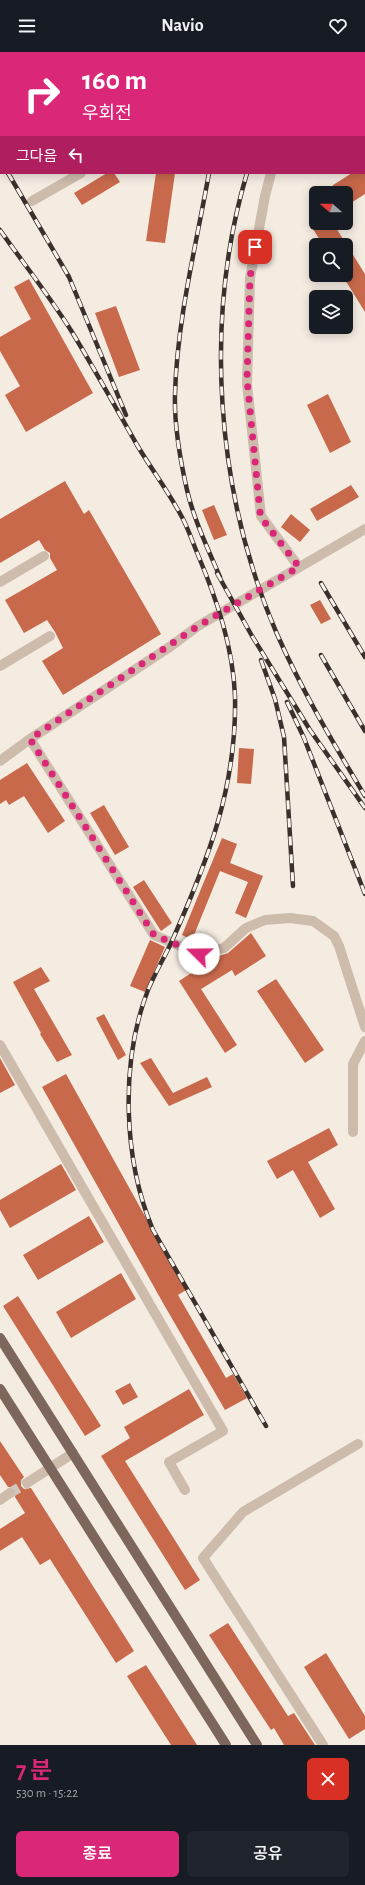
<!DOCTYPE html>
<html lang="ko">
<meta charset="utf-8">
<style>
body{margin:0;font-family:"Alegreya Sans","Noto Sans KR",sans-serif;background:#20242c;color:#f1f3f6;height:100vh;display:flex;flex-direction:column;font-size:15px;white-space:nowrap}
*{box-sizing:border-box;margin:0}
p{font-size:13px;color:#9ea1a6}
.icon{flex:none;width:22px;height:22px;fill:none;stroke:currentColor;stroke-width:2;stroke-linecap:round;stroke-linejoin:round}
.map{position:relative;height:1693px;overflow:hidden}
.panel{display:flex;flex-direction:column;background:#171b24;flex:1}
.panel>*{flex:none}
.hud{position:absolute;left:0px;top:0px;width:365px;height:122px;box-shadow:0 2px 10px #0003;background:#db2777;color:#fff;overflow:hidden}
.needle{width:26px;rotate:290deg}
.controls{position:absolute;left:309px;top:134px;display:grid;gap:8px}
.controls a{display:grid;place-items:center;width:44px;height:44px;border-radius:6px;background:#171b24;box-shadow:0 2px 10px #0003;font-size:20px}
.pin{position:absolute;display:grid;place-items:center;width:34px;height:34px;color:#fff;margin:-17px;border-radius:8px;box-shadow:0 2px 6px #0006}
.me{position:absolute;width:44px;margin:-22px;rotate:292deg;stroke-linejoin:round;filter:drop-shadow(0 0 3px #0008)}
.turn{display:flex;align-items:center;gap:14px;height:84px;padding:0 16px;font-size:18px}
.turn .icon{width:52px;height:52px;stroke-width:2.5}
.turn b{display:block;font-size:28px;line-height:34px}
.then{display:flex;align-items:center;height:38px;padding:0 16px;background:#0003;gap:8px;font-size:15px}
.round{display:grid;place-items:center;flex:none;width:42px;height:42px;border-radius:6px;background:#20242c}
.summary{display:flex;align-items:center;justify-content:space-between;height:68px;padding:0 16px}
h1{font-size:24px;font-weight:600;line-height:30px;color:#db2777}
.cta{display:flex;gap:8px;margin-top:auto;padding:8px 16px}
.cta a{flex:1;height:46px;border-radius:6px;background:#db2777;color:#fff;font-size:16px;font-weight:600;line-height:46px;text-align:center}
.cta a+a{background:#20242c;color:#f1f3f6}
header{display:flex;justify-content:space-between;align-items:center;height:52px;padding:0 16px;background:#171b24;font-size:18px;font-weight:600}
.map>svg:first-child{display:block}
.building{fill:#c8694b}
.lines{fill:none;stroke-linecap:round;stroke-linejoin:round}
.minor-tunnel{stroke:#cfc6bd;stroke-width:10;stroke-dasharray:10 5;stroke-linecap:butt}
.minor{stroke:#cdbbac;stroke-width:10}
.major{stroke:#7d675c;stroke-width:10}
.rail-casing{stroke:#3b302b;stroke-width:4.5}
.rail{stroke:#fbf5ee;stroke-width:3;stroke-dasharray:9;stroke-linecap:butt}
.route{stroke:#db2777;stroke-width:7;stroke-dasharray:0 12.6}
</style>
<header><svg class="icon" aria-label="menu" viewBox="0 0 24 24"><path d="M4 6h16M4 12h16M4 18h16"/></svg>Navio<svg class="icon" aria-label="heart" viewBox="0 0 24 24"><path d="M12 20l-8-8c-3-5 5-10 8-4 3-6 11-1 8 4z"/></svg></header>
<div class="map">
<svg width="365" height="1693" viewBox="0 0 365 1693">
<rect width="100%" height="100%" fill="#f4ebe1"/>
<path class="building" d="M 107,121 L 114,121 L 120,130 L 82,153 L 74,141 Z
M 156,121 L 175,121 L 165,191 L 146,189 Z
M 352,121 L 365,121 L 365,142 L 346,154 L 346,141 L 330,141 L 333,133 Z
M 316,171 L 333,171 L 365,222 L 365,260 L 342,223 L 346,223 L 346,193 L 323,193 L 313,177 Z
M 29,227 L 93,341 L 26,380 L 5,343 L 20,334 L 0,299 L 0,285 L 31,267 L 14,235 Z
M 116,254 L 140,318 L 119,325 L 95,261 Z
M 328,342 L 351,390 L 330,401 L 307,353 Z
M 65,429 L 84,462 L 89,458 L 161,582 L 63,643 L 42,609 L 63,596 L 55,580 L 47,568 L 24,581 L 5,548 L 57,518 L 50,506 L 50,501 L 45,498 L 39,488 L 0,511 L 0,467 Z
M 351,433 L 359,445 L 317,469 L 310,457 Z
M 214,453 L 227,483 L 214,488 L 202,458 Z
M 291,462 L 310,478 L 300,490 L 281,475 Z
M 320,548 L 331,567 L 321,572 L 310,553 Z
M 239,696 L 254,697 L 251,732 L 237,731 Z
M 27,711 L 65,769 L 48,781 L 24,744 L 9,753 L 6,748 L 0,752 L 0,728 Z
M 104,753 L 129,795 L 115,803 L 90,761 Z
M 222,786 L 237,792 L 230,811 L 263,824 L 246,866 L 235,861 L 248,830 L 220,819 L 192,888 L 182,883 Z
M 144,828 L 172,871 L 161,879 L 133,835 Z
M 251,881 L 266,904 L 235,924 L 232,918 L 201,937 L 237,993 L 225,1001 L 179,929 L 216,905 L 228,901 Z
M 150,888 L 165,895 L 145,940 L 130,934 Z
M 41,915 L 50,929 L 34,937 L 72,1003 L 57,1010 L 40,982 L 41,981 L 13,930 Z
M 276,927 L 324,998 L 305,1011 L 257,939 Z
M 104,962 L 126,1003 L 118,1008 L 96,966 Z
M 0,1006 L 15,1033 L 0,1041 Z
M 151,1006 L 173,1041 L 207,1025 L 212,1035 L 169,1054 L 140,1011 Z
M 66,1022 L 186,1238 L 178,1243 L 226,1326 L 233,1322 L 247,1346 L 225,1358 L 163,1251 L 42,1035 Z
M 329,1076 L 338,1093 L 308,1110 L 335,1157 L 320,1166 L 293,1118 L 277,1127 L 267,1109 Z
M 61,1112 L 76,1138 L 10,1176 L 0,1158 L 0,1148 Z
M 89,1164 L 104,1190 L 38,1228 L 23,1203 Z
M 121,1221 L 136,1247 L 71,1286 L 56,1260 Z
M 18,1244 L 101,1374 L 85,1384 L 3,1254 Z
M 130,1331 L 138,1345 L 123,1353 L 115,1339 Z
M 189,1337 L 204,1363 L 125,1409 L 200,1528 L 185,1538 L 101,1404 L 130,1386 L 124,1375 Z
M 0,1389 L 24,1425 L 21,1428 L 21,1434 L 24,1437 L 31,1436 L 134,1599 L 116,1611 L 50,1507 L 40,1513 L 22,1485 L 0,1499 L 0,1477 L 25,1461 L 15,1445 L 16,1438 L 12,1435 L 8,1435 L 0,1423 Z
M 228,1571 L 288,1664 L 294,1661 L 315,1693 L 284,1693 L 274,1676 L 271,1678 L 209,1583 Z
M 326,1601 L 365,1664 L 365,1677 L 349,1687 L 304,1615 Z
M 146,1613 L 197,1693 L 171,1693 L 127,1624 Z"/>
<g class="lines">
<path class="minor-tunnel" d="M 10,1441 L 27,1431"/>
<path class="minor" d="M 57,0 L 58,1
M 320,1 L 321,0
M 271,121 L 265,144 L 250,226 L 247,332 L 261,464 L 299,515
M 32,149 L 81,121
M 0,530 L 44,504
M 0,614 L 50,584
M 30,687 L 154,883 L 199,902 L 224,896 L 246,876 L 265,868 L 290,866 L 313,869 L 334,884 L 339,894 L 365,975
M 0,709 L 30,687 L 171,594 L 198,574 L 365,477
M 0,993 L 223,1379 L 169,1410 L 185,1438
M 353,1080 L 353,1012 L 365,989
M 27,1431 L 73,1401
M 0,1448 L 10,1441
M 323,1693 L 203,1506 L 243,1460 L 358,1392"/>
<path class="major" d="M 0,1286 L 257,1693
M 0,1337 L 226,1693"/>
<g class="rail-casing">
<path id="rail" d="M 232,1 L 232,0
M 293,1 L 293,0
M 0,108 L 1,109
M 8,121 L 69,225 L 126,363
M 209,121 C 196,194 177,268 175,342 C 174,373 180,407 187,438 C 194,468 208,497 220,525
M 247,121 C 203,269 216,441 277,582 C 302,639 334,692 365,744
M 0,178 C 24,212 50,245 72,280 C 95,318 116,356 137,393 C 152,418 170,442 183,467 C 189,479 193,491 198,503 C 217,548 233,595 235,644 C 237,735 208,808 172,889 C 164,906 155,921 148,938 C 120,1010 123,1107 153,1178 L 266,1374
M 217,521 L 252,584 L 310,678 L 365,756
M 321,531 L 365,605
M 321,603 L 365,679
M 261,608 L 275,647 L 284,685 L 293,834
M 287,650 L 304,686 L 365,842"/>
</g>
<use href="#rail" class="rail"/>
</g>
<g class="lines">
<path class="route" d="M 199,902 L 154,883 L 30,687 L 198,574 L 299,515 L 263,468 L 260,460 L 247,327 L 250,226 L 255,195"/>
</g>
</svg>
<div class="controls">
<a><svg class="needle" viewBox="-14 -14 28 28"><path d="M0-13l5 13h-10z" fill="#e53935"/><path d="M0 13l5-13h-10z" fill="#9ea1a6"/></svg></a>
<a><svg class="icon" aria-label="search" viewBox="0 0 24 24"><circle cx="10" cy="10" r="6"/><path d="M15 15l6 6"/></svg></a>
<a><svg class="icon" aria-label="layers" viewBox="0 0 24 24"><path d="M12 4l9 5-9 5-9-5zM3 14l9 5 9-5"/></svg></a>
</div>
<div class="pin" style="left:255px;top:195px;background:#d93025"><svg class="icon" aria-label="arrive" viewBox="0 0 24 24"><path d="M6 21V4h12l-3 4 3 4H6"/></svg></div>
<svg class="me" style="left:199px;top:902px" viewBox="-20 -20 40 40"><circle r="19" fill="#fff"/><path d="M0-13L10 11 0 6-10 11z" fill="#db2777"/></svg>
<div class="hud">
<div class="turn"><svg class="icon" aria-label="right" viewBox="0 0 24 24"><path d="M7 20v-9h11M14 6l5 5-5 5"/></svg><div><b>160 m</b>우회전</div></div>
<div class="then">그다음<svg class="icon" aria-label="left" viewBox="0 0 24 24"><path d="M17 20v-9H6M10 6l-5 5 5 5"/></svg></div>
</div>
</div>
<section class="panel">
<div class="summary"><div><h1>7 분</h1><p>530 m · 15:22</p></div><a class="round" style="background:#d93025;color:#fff"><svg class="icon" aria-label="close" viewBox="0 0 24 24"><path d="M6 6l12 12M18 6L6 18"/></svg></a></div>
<div class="cta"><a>종료</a><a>공유</a></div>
</section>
